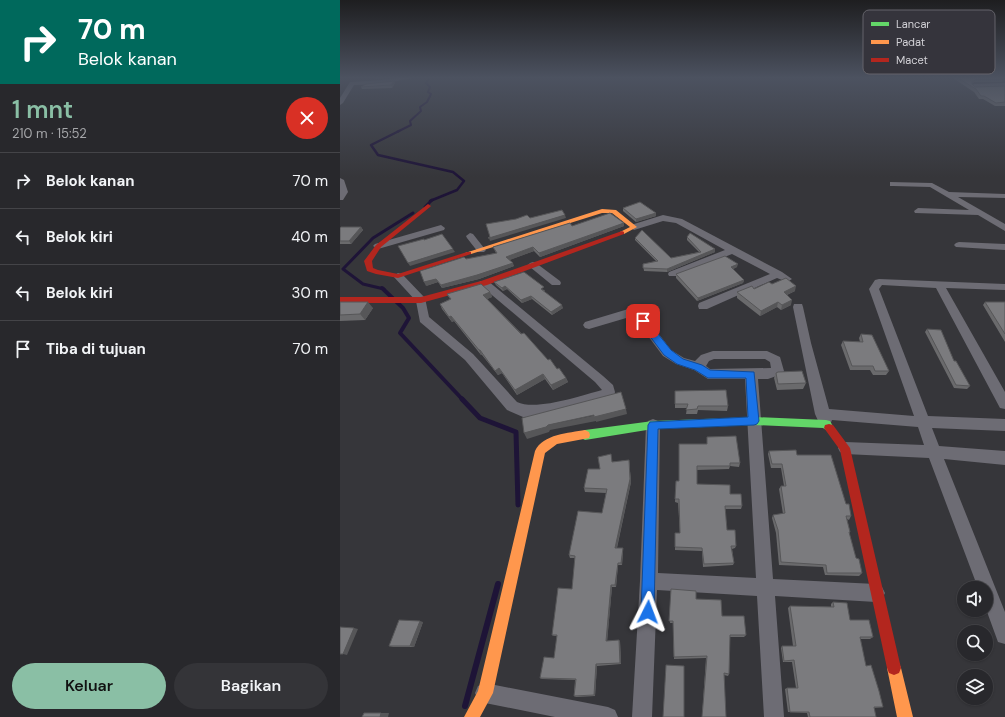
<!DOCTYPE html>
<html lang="id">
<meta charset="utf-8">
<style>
body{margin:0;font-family:"DM Sans",sans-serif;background:#343438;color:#f1f3f6;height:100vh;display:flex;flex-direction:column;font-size:15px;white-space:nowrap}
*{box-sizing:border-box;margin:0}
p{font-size:13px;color:#a5a6a9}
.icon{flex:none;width:22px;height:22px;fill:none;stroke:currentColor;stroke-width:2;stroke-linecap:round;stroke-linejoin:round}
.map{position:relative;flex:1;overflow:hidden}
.panel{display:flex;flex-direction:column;background:#28282c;width:340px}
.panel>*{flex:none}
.hud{background:#00695c;color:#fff;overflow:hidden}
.tools{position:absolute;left:617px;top:581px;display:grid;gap:8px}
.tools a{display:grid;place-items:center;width:36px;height:36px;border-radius:50%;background:#28282c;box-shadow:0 1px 3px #0004,0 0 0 1px #444448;font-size:20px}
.pin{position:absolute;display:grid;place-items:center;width:34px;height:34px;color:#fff;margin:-17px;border-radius:8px;box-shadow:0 2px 6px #0006}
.me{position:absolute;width:44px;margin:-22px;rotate:3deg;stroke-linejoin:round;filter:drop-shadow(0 0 3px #0008)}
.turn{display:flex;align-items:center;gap:14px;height:84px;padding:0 12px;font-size:18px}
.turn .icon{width:52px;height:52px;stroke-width:2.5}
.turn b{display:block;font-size:28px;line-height:34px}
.round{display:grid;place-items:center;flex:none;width:42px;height:42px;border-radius:21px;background:#343438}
.overview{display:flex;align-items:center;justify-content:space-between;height:68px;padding:0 12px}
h1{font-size:24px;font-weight:600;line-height:30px;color:#8abfa5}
.button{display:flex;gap:8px;margin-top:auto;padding:8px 12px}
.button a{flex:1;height:46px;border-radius:24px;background:#8abfa5;color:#111;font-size:16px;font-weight:600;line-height:46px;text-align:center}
.button a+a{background:#343438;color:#f1f3f6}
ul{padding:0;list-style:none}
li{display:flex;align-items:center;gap:12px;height:56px;padding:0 12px;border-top:1px solid #444448}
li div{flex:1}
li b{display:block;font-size:15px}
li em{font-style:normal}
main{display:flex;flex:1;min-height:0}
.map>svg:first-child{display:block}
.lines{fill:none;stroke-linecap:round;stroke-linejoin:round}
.stream-far5{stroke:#1e1437;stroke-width:2}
.stream-far4{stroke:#1e1437;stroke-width:2.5}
.stream-far3{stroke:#1e1437;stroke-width:3}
.stream-far2{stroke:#1e1437;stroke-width:4}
.stream-far1{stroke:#1e1437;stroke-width:5}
.stream{stroke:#1e1437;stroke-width:6}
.street{fill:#6d6c74;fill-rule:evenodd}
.fast{fill:#63d668;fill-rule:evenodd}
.slow{fill:#ff974d;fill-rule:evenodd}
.jam{fill:#b3261e;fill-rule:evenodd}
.wall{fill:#6a6a6c}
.shaded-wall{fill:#565658}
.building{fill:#7b7b7e;stroke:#565658}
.route{fill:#1a73e8;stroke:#114b97}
.key{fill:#35343c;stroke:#64636a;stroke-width:1}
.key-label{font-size:11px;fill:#d2d1d6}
</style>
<main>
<section class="panel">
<div class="hud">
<div class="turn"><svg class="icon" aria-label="right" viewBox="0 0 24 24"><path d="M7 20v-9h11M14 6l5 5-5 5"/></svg><div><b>70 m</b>Belok kanan</div></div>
</div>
<div class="overview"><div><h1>1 mnt</h1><p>210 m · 15:52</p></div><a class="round" style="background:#d93025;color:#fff"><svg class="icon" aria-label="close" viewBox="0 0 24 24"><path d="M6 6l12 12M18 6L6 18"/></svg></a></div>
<ul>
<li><svg class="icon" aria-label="right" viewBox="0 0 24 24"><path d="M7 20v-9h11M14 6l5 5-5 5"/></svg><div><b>Belok kanan</b></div><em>70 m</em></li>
<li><svg class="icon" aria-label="left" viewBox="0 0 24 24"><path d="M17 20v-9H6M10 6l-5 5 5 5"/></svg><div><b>Belok kiri</b></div><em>40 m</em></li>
<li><svg class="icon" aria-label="left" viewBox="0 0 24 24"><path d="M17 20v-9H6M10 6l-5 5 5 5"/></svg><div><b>Belok kiri</b></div><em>30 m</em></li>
<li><svg class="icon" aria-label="arrive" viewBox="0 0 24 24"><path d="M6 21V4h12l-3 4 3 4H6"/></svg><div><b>Tiba di tujuan</b></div><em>70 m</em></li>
</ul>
<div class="button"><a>Keluar</a><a>Bagikan</a></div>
</section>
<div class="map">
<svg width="665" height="717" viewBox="0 0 665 717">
<rect width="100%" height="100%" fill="#36363a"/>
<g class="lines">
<path class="stream-far5" d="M 57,132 L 71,125 L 70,121 L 81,111 L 80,107 L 87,102 L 91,94 L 88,92 L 90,87 L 86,83 L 90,77"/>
<path class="stream-far4" d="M 59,131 L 31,145 L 38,155 L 113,172 L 124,181 L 117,190 L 90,201"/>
<path class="stream-far3" d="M 85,207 L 92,200
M 44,289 L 23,284 L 3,269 L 33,238 L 73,213"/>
<path class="stream-far2" d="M 42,288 L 63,308 L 69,318 L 60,333 L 123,400"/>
<path class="stream-far1" d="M 122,399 L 140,418 L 176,432 L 178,505"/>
<path class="stream" d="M 125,706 L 158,584"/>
<path class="street" d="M 66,77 L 77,77 L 42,84 L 14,85 L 3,103 L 0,105 L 0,98 L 10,82 L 42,80 Z
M 665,83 L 665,87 L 634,88 L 631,86 L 634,84 Z
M 0,178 L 4,180 L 8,192 L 3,200 L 0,200 Z
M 550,182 L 592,183 L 609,192 L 665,194 L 665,198 L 618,197 L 665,224 L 665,231 L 638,215 L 575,213 L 574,211 L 578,208 L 629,210 L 590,187 L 553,186 L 550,186 Z
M 323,215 L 342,219 L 442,272 L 452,279 L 447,282 L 437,278 L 367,309 L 359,309 L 358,306 L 359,303 L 430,274 L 392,254 L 337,276 L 329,276 L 328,274 L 329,272 L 385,250 L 336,223 L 323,221 L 294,230 L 290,227 L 291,225 Z
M 101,225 L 105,228 L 104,230 L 38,249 L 33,246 L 35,244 Z
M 130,233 L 133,234 L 144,248 L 146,250 L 144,252 L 138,252 L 127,238 L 126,236 Z
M 619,242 L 665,244 L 665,250 L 616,247 L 614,245 L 616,243 Z
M 193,262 L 196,263 L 220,281 L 221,283 L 220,285 L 212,285 L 190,267 L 188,265 L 190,263 Z
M 58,273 L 62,274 L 85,298 L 89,317 L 133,354 L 177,402 C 196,411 240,396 262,390 L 255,382 L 140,285 L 139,283 L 140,281 L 148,281 L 263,376 L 273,385 L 275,392 L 274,396 L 265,400 L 199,417 L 183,417 L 167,410 L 125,360 L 80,322 L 76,301 L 53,276 Z
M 539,279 L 665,284 L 665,290 L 606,288 L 665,392 L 665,409 L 660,408 L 596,288 L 542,285 L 539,289 L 588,416 L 665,419 L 665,431 L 592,428 L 599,446 L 665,451 L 665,465 L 604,459 L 665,612 L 665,644 L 658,642 L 646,609 L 646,588 L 638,588 L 589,458 L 505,454 L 500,452 L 498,448 L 500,444 L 505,442 L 584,445 L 578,427 L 492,420 L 490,425 L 485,427 L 480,425 L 475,414 L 453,307 L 454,304 L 462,304 L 463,307 L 471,343 L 489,409 L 574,416 L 529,289 L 535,280 Z
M 295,307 L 299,308 L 331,350 L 344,358 L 355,361 L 361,355 L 373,351 L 427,351 L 440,357 L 444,371 L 442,374 L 428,379 L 418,379 L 433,579 L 536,584 L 542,587 L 545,593 L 542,599 L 536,602 L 435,596 L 444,717 L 424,717 L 417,596 L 317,590 L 312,717 L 292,717 L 300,581 L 306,425 L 308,421 L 313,419 L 318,421 L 320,425 L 318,573 L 416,578 L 405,379 L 368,379 L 354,370 L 336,364 L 323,356 L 293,316 L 249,329 L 245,328 L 243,325 L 245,322 ZM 374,359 L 425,359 L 430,362 L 431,368 L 370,369 L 366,366 L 369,361 Z
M 145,683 L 268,707 L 275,710 L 278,717 L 215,717 L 145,703 L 138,700 L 135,693 L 138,686 Z"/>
<path class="fast" d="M 414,417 L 486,420 L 490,421 L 494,428 L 493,431 L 489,432 L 483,428 L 414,425 L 313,429 L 245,440 L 241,438 L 240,435 L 241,432 L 245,430 L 313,421 Z"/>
<path class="slow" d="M 262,209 L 276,210 L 297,227 L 284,234 L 280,234 L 280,232 L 290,227 L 272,213 L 262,213 L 131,254 L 127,254 L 125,253 Z
M 245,430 L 249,432 L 250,435 L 249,438 L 217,444 L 205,453 L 153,693 L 140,717 L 124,717 L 138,691 L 195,451 C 203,434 229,433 245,430 Z
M 554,661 L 559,663 L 561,668 L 573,717 L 557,717 L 547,668 L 549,663 Z"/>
<path class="jam" d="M 88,204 L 91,206 L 90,207 L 41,247 L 32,261 L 33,268 L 38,270 L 58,274 L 127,252 L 131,252 L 131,254 L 58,278 L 36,274 L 27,271 L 24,261 L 36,245 Z
M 282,231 L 284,232 L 284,234 L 147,285 L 81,303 L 0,303 L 0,297 L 81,297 L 141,281 Z
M 489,424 L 493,425 L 510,448 L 561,668 L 559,673 L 554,675 L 549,673 L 547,668 L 500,450 L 484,428 L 485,425 Z"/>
</g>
<path class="wall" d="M 614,77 L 660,77 L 664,79 L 662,82 L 634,82 L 632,84 L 635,87 L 665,86 L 665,106 L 655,106 L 643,99 L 639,99 L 634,92 L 613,78 Z
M 54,81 L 55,83 L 52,88 L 22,89 L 21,87 Z
M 283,208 L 316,213 L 316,216 L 296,222 L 283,211 Z
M 232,226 L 284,226 L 200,257 L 194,251 L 169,260 L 174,266 L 139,279 L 102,288 L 98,282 L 86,286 L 126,259 L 156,253 L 153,247 Z
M 21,227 L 23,230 L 11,244 L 0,244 L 0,228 Z
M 347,237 L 375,252 L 327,272 L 304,271 L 303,264 L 316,261 L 295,240 L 295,238 L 331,258 L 359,252 L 347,240 Z
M 397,267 L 393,269 L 404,280 L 403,283 L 357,301 L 336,278 L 336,274 Z
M 154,282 L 205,290 L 204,291 L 223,308 L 212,315 L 192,299 L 182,303 L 167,289 L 163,291 L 156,285 Z
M 432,284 L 455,291 L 447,295 L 451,305 L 441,310 L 437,307 L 420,316 L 397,298 L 397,292 Z
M 150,292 L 152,297 L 147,299 L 226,378 L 228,382 L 213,390 L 205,379 L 177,395 L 162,373 L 158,375 L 142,355 L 141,355 L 114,321 L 112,322 L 102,309 L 100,304 L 110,299 L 107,294 Z
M 0,302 L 33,308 L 25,320 L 0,321 Z
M 645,302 L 665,302 L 665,342 L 643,305 Z
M 587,329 L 614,361 L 630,386 L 627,389 L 614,388 L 585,332 Z
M 521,334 L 549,371 L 546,375 L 533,375 L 530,370 L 510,370 L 501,345 L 503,341 L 520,342 L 519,338 Z
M 436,373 L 466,383 L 463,389 L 437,390 L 434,378 Z
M 335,391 L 388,406 L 387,411 L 358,410 L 357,414 L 346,414 L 347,408 L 335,408 Z
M 367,437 L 400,463 L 399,467 L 390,466 L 389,469 L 357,470 L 357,484 L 390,494 L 402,506 L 401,509 L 385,509 L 387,530 L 396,546 L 395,548 L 392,549 L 394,563 L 393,565 L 363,567 L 362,551 L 335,550 L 335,533 L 340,533 L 338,503 L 335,502 L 336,481 L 339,481 L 367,444 Z
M 429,451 L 457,455 L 506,504 L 511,516 L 509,520 L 507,519 L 510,532 L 509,534 L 516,558 L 522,573 L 519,576 L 485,575 L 483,567 L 439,565 L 436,533 L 432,518 L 433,515 L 443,514 L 439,489 L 441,486 L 444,486 L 441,468 L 431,468 L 428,454 Z
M 289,460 L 291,482 L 277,548 L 283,551 L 282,565 L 278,565 L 276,587 L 272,587 L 267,641 L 280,641 L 281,664 L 257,666 L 255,696 L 236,697 L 234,696 L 235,680 L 202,679 L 200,678 L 214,658 L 217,636 L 214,636 L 212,635 L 232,589 L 235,558 L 230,558 L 229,555 L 262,513 L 266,493 L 245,492 L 244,488 L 260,469 L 272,462 Z
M 331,589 L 356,599 L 382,616 L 406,635 L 404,637 L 390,637 L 389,674 L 388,676 L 384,675 L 386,717 L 362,717 L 366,658 L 334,659 L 333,623 L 330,623 Z
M 493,602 L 510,620 L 533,637 L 530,639 L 520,639 L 526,666 L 543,707 L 534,708 L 536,717 L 468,717 L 467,713 L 448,712 L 445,689 L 447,688 L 456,688 L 452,662 L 443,662 L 441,648 L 442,646 L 453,646 L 448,608 L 450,606 L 491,607 L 491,604 Z
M 83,622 L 74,647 L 53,647 L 49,646 Z"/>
<path class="shaded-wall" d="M 35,77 L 55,77 L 36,79 Z
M 54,81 L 55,83 L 52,88 L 51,85 Z
M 316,213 L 316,216 L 296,222 L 296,219 Z
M 225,215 L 226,218 L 150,241 L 149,238 Z
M 284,223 L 284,226 L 200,257 L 199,253 Z
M 21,227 L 23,230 L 11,244 L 9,241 Z
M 193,247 L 194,251 L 167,261 L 166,257 Z
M 113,249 L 115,252 L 70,266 L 68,263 Z
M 375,249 L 375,252 L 327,272 L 327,269 Z
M 173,263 L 174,266 L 139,279 L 102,288 L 101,285 Z
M 398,264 L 397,267 L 391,270 L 391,267 Z
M 96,279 L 98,282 L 86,286 L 84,282 Z
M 404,280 L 403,283 L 357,301 L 358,298 Z
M 165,286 L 167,289 L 163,291 L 162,288 Z
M 456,286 L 455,291 L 442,297 L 444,292 Z
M 150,292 L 152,297 L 145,300 L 143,295 Z
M 191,296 L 192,299 L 182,303 L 181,300 Z
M 452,300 L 451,305 L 441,310 L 442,305 Z
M 28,302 L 33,308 L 25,320 L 20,314 Z
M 438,302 L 437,307 L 420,316 L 421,311 Z
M 222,305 L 223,308 L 212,315 L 211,312 Z
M 111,316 L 114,321 L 112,322 L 109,317 Z
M 139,350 L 140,350 L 142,355 L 141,355 Z
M 159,368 L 162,373 L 158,375 L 155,371 Z
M 203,374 L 205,379 L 177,395 L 175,390 Z
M 226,378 L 228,382 L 213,390 L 211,385 Z
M 286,409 L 287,414 L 256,422 L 256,421 L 210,430 L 209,432 L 187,439 L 184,433 L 208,425 Z
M 289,460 L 291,482 L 276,551 L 275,548 Z
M 283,548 L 283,551 L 282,565 L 281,563 Z
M 278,563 L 278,565 L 276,587 L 275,585 Z
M 271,585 L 272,587 L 267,643 L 266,641 Z
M 80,621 L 83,622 L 74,647 L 70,646 Z
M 14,628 L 18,629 L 7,655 L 3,654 Z
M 279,640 L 280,641 L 281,664 L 280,663 Z
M 256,664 L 257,666 L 255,696 L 254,695 Z
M 41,713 L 49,713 L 48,717 L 40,717 Z"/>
<path class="building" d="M 616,77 L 629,78 L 627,77 L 660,77 L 664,79 L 635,80 L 632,82 L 632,84 L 635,87 L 665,86 L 665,102 L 656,103 L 644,96 L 641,96 L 636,89 Z
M 54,81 L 51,85 L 21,87 L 26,84 Z
M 300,202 L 316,213 L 296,219 L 283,208 Z
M 222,210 L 225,215 L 149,238 L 148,238 L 150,237 L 146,224 L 176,219 L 187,215 L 190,218 Z
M 270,213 L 284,223 L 199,253 L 193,247 L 166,257 L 173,263 L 137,275 L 101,285 L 96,279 L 84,282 L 80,271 L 124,257 L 126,259 L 157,253 L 153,247 L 230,223 L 232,226 Z
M 1,227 L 21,227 L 9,241 L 0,241 L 0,228 Z
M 302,230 L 331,258 L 361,252 L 347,237 L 350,233 L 375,249 L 327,269 L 303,268 L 303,264 L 318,261 L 295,238 Z
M 102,234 L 113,249 L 68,263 L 58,246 L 84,239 L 84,240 Z
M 385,256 L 398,264 L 391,267 L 404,280 L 358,298 L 336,274 Z
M 184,272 L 204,287 L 201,289 L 222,305 L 211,312 L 191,296 L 181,300 L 165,286 L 162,288 L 154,282 Z
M 446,278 L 456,286 L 444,292 L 452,300 L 442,305 L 438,302 L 421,311 L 397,292 L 412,286 L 414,289 L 429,282 L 432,284 Z
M 141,284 L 150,292 L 143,295 L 181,334 L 184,333 L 208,360 L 210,359 L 217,369 L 219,368 L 226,378 L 211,385 L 203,374 L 175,390 L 159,368 L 155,371 L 140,350 L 139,350 L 111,316 L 109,317 L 100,304 L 111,299 L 107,294 Z
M 0,302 L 28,302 L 20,314 L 0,315 Z
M 645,302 L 665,302 L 665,334 Z
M 587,329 L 601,330 L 614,361 L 616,361 L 630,386 L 616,385 Z
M 521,334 L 532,335 L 549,371 L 535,371 L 533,366 L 512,366 L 503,341 L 523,342 Z
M 462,371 L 466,383 L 438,384 L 436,373 L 438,372 Z
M 386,390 L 388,406 L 358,406 L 357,409 L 346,410 L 348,404 L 335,404 L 335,391 Z
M 281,392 L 286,409 L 254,417 L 254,415 L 208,425 L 206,427 L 184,433 L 182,418 Z
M 396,436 L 400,463 L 390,463 L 390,466 L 357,466 L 357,484 L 390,485 L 390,494 L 401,494 L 402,506 L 385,506 L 387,530 L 395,530 L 396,546 L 391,546 L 394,563 L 364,564 L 362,548 L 335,547 L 335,533 L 340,533 L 339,499 L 335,499 L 336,481 L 339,481 L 339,444 L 367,444 L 367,437 Z
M 456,450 L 457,455 L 491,455 L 506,504 L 509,504 L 511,516 L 506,516 L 510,532 L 509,532 L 516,558 L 519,559 L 522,573 L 487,573 L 486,565 L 441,562 L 438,530 L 433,515 L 445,513 L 441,486 L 446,486 L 442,464 L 432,464 L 429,451 Z
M 271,454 L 272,462 L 289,460 L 290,479 L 275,548 L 283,548 L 281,563 L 278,563 L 275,585 L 271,585 L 266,641 L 279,640 L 280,663 L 256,664 L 254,695 L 234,696 L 236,679 L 200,678 L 204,657 L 214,658 L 217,635 L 212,635 L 218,588 L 232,589 L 235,556 L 229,555 L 238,511 L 262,513 L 267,489 L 244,488 L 248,469 L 260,469 L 258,457 Z
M 331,589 L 356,591 L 356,599 L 381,600 L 382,616 L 404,616 L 406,635 L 390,635 L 389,674 L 384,673 L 386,717 L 362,717 L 367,656 L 334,657 L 333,621 L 329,621 Z
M 493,602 L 507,603 L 510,620 L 529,620 L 533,637 L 520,637 L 526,666 L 531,665 L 539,691 L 543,707 L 534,707 L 536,717 L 470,717 L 469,712 L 450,712 L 447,688 L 458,688 L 454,660 L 444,661 L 442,646 L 456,646 L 450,606 L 494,607 Z
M 59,620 L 80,621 L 70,646 L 49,646 Z
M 0,627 L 14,628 L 3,654 L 0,654 Z
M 326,665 L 344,666 L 344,717 L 323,717 Z
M 24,713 L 41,713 L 40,717 L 22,717 Z"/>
<linearGradient id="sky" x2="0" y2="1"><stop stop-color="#1e1e20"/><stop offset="0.44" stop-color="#4c5260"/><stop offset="1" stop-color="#4c5260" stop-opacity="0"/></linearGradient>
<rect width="665" height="177" fill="url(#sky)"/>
<path class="route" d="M 303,318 L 306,319 L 331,350 L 343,359 L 362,365 L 370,370 L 414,372 L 419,421 L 417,424 L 414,425 L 318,429 L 314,612 L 312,616 L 308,619 L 303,616 L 301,612 L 308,425 L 310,422 L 408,417 L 406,378 L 368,378 L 355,370 L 337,364 L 324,355 L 300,323 L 299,321 Z"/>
<rect x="523" y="10" width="132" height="64" rx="6" class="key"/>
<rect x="531" y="22" width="18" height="4" fill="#63d668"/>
<rect x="531" y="40" width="18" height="4" fill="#ff974d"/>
<rect x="531" y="58" width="18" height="4" fill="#b3261e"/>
<g class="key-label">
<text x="556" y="28">Lancar</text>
<text x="556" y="46">Padat</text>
<text x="556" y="64">Macet</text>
</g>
</svg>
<div class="tools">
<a><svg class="icon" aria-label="sound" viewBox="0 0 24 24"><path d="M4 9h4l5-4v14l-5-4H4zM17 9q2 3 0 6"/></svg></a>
<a><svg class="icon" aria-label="search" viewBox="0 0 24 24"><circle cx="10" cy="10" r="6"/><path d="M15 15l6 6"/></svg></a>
<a><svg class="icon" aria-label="layers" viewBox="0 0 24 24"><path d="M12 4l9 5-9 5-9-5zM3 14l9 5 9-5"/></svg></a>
</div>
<div class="pin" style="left:303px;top:321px;background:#d93025"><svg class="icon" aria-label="arrive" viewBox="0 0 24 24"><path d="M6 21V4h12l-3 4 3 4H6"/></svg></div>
<svg class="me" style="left:308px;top:612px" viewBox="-20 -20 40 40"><path d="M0-17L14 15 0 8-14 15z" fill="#1a73e8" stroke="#fff" stroke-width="4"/></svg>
</div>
</main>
